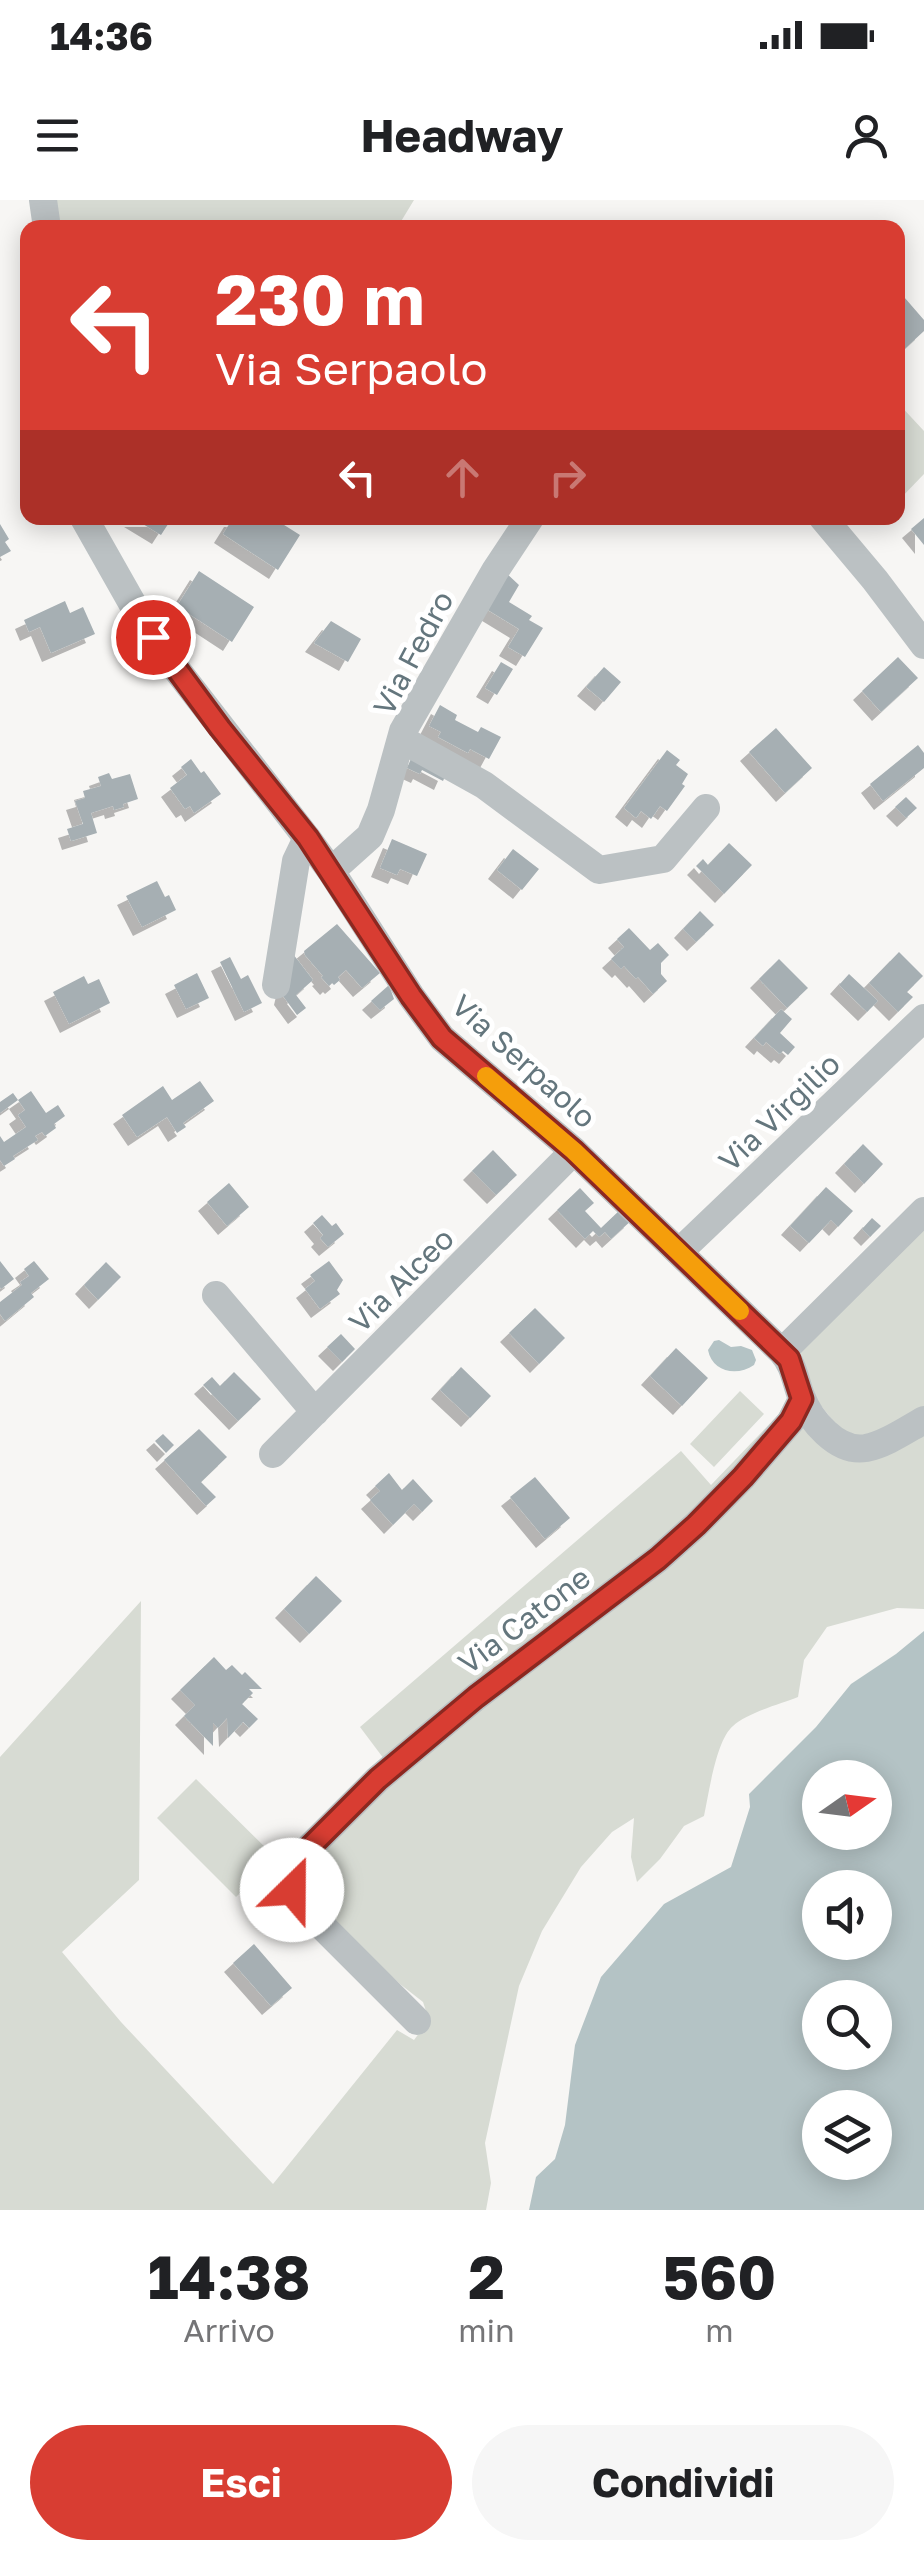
<!DOCTYPE html>
<html lang="it">
<style>
body{margin:0;font-family:"Golos Text",sans-serif;background:#f6f6f6;color:#202124;height:100vh;display:flex;flex-direction:column;font-size:38px;white-space:nowrap}
*{box-sizing:border-box;margin:0}
p{font-size:32px;color:#757577}
.icon{flex:none;width:55px;height:55px;fill:none;stroke:currentColor;stroke-width:2;stroke-linecap:round;stroke-linejoin:round}
.map{position:relative;height:2010px;overflow:hidden}
.side{display:flex;flex-direction:column;background:#fff;flex:1}
.side>*{flex:none}
.top-card{position:absolute;left:20px;top:20px;width:885px;height:305px;border-radius:20px;box-shadow:0 5px 25px #0003;background:#d83d32;color:#fff;overflow:hidden}
.needle{width:65px;rotate:76deg}
.tools{position:absolute;left:802px;top:1560px;display:grid;gap:20px}
.tools a{display:grid;place-items:center;width:90px;height:90px;border-radius:50%;background:#fff;box-shadow:0 5px 25px #0003;font-size:50px}
.pin{position:absolute;display:grid;place-items:center;width:85px;height:85px;color:#fff;margin:-42px;border:5px solid #fff;border-radius:50%;box-shadow:0 2px 10px #0007}
.me{position:absolute;width:110px;margin:-55px;rotate:23deg;stroke-linejoin:round;filter:drop-shadow(0 0 8px #0008)}
.turn{display:flex;align-items:center;gap:35px;height:210px;padding:0 30px;font-size:45px}
.turn .icon{width:130px;height:130px;stroke-width:2.5}
.turn b{display:block;font-size:70px;line-height:85px}
.lanes{display:flex;align-items:center;height:95px;padding:0 30px;background:#0003;justify-content:center;gap:50px;direction:ltr}
.lanes .off{opacity:.35}
.eta{display:flex;justify-content:space-evenly;align-items:center;height:170px;text-align:center}
.eta b{font-size:60px;font-weight:700;line-height:70px}
.primary-button{display:flex;gap:20px;margin-top:auto;padding:20px 30px}
.primary-button a{flex:1;height:115px;border-radius:60px;background:#d83d32;color:#fff;font-size:40px;font-weight:700;line-height:115px;text-align:center}
.primary-button a+a{background:#f6f6f6;color:#202124}
.status{display:flex;justify-content:space-between;align-items:center;height:70px;padding:0 50px;background:#fff;direction:ltr}
.status svg{height:28px;fill:currentColor}
header{display:flex;justify-content:space-between;align-items:center;height:130px;padding:0 30px;background:#fff;font-size:45px;font-weight:700}
.map>svg:first-child{display:block}
.green{fill:#d7dbd3}
.water{fill:#b4c3c5;fill-rule:evenodd}
.building{fill:#a6afb3;filter:url(#shadow)}
.lines{fill:none;stroke-linecap:round;stroke-linejoin:round}
.minor{stroke:#bbc1c3;stroke-width:28}
.route-casing{stroke:#8c2820;stroke-width:25}
.route{stroke:#d83d32;stroke-width:18}
.slow{stroke:#f59e0b;stroke-width:18}
.labels{text-anchor:middle;dominant-baseline:central;stroke-width:10;stroke-linejoin:round;paint-order:stroke}
.street-label{font-size:30px;fill:#64767d;stroke:#fff}
</style>
<div class="status"><b>14:36</b><svg viewBox="0 0 49 12"><path d="M0 12V9h3v3zM5 12V6h3v6zM10 12V3h3v9zM15 12V0h3v12zM26 1h20v11H26zM47 4h2v5h-2z"/></svg></div>
<header><svg class="icon" aria-label="menu" viewBox="0 0 24 24"><path d="M4 6h16M4 12h16M4 18h16"/></svg>Headway<svg class="icon" aria-label="person" viewBox="0 0 24 24"><circle cx="12" cy="8" r="4"/><path d="M4 21q1-7 8-7t8 7"/></svg></header>
<div class="map">
<svg width="924" height="2010" viewBox="0 0 924 2010">
<defs>
<filter id="shadow"><feDropShadow dx="-9" dy="9" stdDeviation="0" flood-color="#0004"/></filter>
</defs>
<rect width="100%" height="100%" fill="#f7f6f4"/>
<path class="green" d="M 53,0 L 414,0 L 397,28 L 291,27 L 284,21 L 279,28 L 55,27 Z
M 898,203 L 924,231 L 924,274 L 898,301 Z
M 924,1024 L 924,1212 L 907,1222 L 851,1239 C 827,1216 798,1183 800,1147 Z
M 740,1191 L 764,1214 L 714,1267 L 690,1244 Z
M 786,1201 L 785,1215 L 722,1292 L 384,1559 L 360,1527 L 681,1251 L 711,1285 L 778,1215 Z
M 801,1225 L 810,1228 L 822,1247 L 924,1232 L 924,1409 L 897,1408 L 827,1427 L 804,1460 L 798,1497 C 780,1504 747,1513 733,1526 C 716,1540 709,1593 704,1616 L 684,1626 L 660,1659 L 637,1682 L 631,1657 L 634,1618 L 612,1632 L 581,1667 L 542,1731 L 519,1786 L 485,1943 L 491,1983 L 486,2010 L 0,2010 L 0,1557 L 141,1401 L 139,1680 L 62,1752 L 121,1822 L 273,1984 L 397,1830 L 414,1840 L 429,1820 L 423,1802 L 400,1784 L 304,1696 L 304,1669 L 341,1626 Z
M 196,1579 L 276,1658 L 236,1697 L 157,1618 Z"/>
<path class="water" d="M 719,1140 L 731,1147 L 741,1146 L 752,1150 L 756,1160 L 754,1165 C 737,1177 712,1172 708,1150 L 714,1141 Z
M 924,1431 L 924,2010 L 529,2010 L 536,1977 L 555,1959 L 565,1925 L 575,1845 L 601,1777 L 664,1704 L 731,1667 L 750,1607 L 749,1594 L 816,1527 L 851,1484 L 896,1454 ZM 820,1578 L 875,1578 L 875,1632 L 820,1632 ZM 820,1688 L 875,1688 L 875,1742 L 820,1742 ZM 820,1798 L 875,1798 L 875,1852 L 820,1852 ZM 820,1908 L 875,1908 L 875,1962 L 820,1962 Z"/>
<path class="building" d="M 898,90 L 924,120 L 924,131 L 898,155 Z
M 133,318 L 172,318 L 161,335 Z
M 233,318 L 273,318 L 300,335 L 278,370 L 223,334 Z
M 924,318 L 924,345 L 911,329 Z
M 0,324 L 9,339 L 5,342 L 11,351 L 0,357 Z
M 199,371 L 254,407 L 232,442 L 177,406 Z
M 505,372 L 519,385 L 509,402 L 532,416 L 529,420 L 543,428 L 525,457 L 508,447 L 519,429 L 483,407 Z
M 65,401 L 70,413 L 83,407 L 95,434 L 51,453 L 40,427 L 29,432 L 24,420 Z
M 331,421 L 361,439 L 348,462 L 314,443 Z
M 898,457 L 918,478 L 881,512 L 862,491 Z
M 501,462 L 513,469 L 497,495 L 485,488 Z
M 604,467 L 621,482 L 604,502 L 586,487 Z
M 440,505 L 457,515 L 455,520 L 478,532 L 481,527 L 501,537 L 489,559 L 470,549 L 468,553 L 438,537 L 441,532 L 429,526 Z
M 776,528 L 812,568 L 785,593 L 749,552 Z
M 918,545 L 924,553 L 924,568 L 883,601 L 870,584 Z
M 667,550 L 680,560 L 676,565 L 688,574 L 682,584 L 685,586 L 667,611 L 660,606 L 651,619 L 641,611 L 636,618 L 624,608 Z
M 413,554 L 447,572 L 443,581 L 422,570 L 420,574 L 407,568 Z
M 191,559 L 201,573 L 204,571 L 221,594 L 194,613 L 190,606 L 185,609 L 170,588 L 187,575 L 181,567 Z
M 109,573 L 112,579 L 130,574 L 138,599 L 123,604 L 124,607 L 114,610 L 113,606 L 91,613 L 97,633 L 71,641 L 67,629 L 83,624 L 75,601 L 85,598 L 83,591 L 101,586 L 98,577 Z
M 906,597 L 917,608 L 906,618 L 895,607 Z
M 392,639 L 427,654 L 417,676 L 400,669 L 397,675 L 380,668 Z
M 729,643 L 752,665 L 724,694 L 696,666 L 703,659 L 708,665 Z
M 513,649 L 539,669 L 522,690 L 497,670 Z
M 157,681 L 165,697 L 169,695 L 176,710 L 142,727 L 126,696 Z
M 700,711 L 714,725 L 696,742 L 683,729 Z
M 337,724 L 380,773 L 362,788 L 346,770 L 338,777 L 340,780 L 334,785 L 332,783 L 329,786 L 321,777 L 323,776 L 305,755 L 304,751 Z
M 629,728 L 650,750 L 658,743 L 669,755 L 661,763 L 661,774 L 667,781 L 653,794 L 638,777 L 636,779 L 624,766 L 621,769 L 611,759 L 624,747 L 617,739 Z
M 899,752 L 923,776 L 907,792 L 913,797 L 898,812 L 869,783 Z
M 293,754 L 313,780 L 296,795 L 306,808 L 297,815 L 283,796 Z
M 230,757 L 241,779 L 248,775 L 262,803 L 244,812 L 220,762 Z
M 779,759 L 808,788 L 787,808 L 759,779 Z
M 197,773 L 209,798 L 186,809 L 174,785 Z
M 849,774 L 878,801 L 867,812 L 839,785 Z
M 84,776 L 88,784 L 99,779 L 110,803 L 69,824 L 53,792 Z
M 389,785 L 394,799 L 380,810 L 371,801 Z
M 781,809 L 792,819 L 780,833 L 795,847 L 788,855 L 783,851 L 780,854 L 766,842 L 763,846 L 754,838 Z
M 200,881 L 214,901 L 183,923 L 186,927 L 177,933 L 167,917 L 137,937 L 122,915 L 163,886 L 172,900 Z
M 31,891 L 46,913 L 58,905 L 65,916 L 54,924 L 56,928 L 45,936 L 42,932 L 35,936 L 38,940 L 13,956 L 15,959 L 4,966 L 0,960 L 0,936 L 4,942 L 26,927 L 18,915 L 25,910 L 18,900 Z
M 13,893 L 18,900 L 0,913 L 0,902 Z
M 863,944 L 883,964 L 864,984 L 844,964 Z
M 493,950 L 517,975 L 496,995 L 472,971 Z
M 229,983 L 249,1007 L 227,1026 L 207,1002 Z
M 826,987 L 853,1011 L 838,1027 L 831,1020 L 809,1043 L 790,1026 Z
M 580,988 L 594,1003 L 585,1011 L 601,1028 L 622,1008 L 633,1019 L 611,1039 L 605,1032 L 599,1037 L 593,1031 L 585,1039 L 557,1010 Z
M 322,1015 L 332,1026 L 336,1023 L 344,1034 L 328,1047 L 320,1038 L 323,1035 L 313,1023 Z
M 872,1018 L 881,1026 L 870,1037 L 862,1029 Z
M 0,1061 L 14,1079 L 1,1089 L 0,1087 Z
M 34,1061 L 49,1079 L 31,1093 L 34,1097 L 5,1121 L 0,1114 L 0,1102 L 22,1085 L 20,1082 L 29,1076 L 24,1069 Z
M 329,1061 L 343,1080 L 337,1090 L 340,1094 L 320,1109 L 305,1089 L 315,1081 L 310,1075 Z
M 106,1062 L 121,1077 L 98,1100 L 84,1085 Z
M 535,1108 L 565,1138 L 539,1164 L 509,1133 Z
M 341,1134 L 355,1149 L 342,1162 L 327,1147 Z
M 676,1148 L 708,1178 L 682,1206 L 650,1176 Z
M 461,1167 L 491,1196 L 470,1218 L 440,1190 Z
M 234,1172 L 261,1199 L 238,1221 L 203,1185 L 212,1177 L 220,1186 Z
M 199,1229 L 227,1257 L 201,1282 L 216,1297 L 206,1306 L 164,1260 Z
M 163,1234 L 174,1245 L 166,1253 L 155,1241 Z
M 389,1273 L 402,1290 L 413,1279 L 433,1301 L 422,1312 L 414,1304 L 393,1325 L 370,1300 L 380,1291 L 375,1286 Z
M 535,1277 L 570,1318 L 545,1339 L 510,1297 Z
M 316,1376 L 342,1401 L 309,1434 L 284,1409 Z
M 214,1457 L 226,1470 L 232,1465 L 242,1475 L 245,1472 L 262,1489 L 249,1489 L 253,1493 L 242,1504 L 258,1519 L 249,1528 L 243,1522 L 228,1538 L 227,1518 L 218,1528 L 213,1523 L 213,1546 L 184,1516 L 195,1505 L 180,1490 Z
M 254,1744 L 292,1788 L 271,1806 L 233,1763 Z"/>
<g class="lines">
<path class="minor" d="M 43,0 L 47,28
M 84,318 L 140,417 L 167,457 L 307,638 L 331,671 L 411,796 L 442,838 L 574,951 L 782,1152 C 794,1165 795,1180 801,1196 C 810,1220 837,1253 866,1248 C 886,1244 906,1230 924,1220
M 823,318 L 875,380 L 924,445
M 403,540 L 484,585 L 599,670 L 663,659 L 706,608
M 331,671 L 370,636 L 381,610 L 403,531 L 495,371 L 530,318
M 276,785 L 296,661 L 307,638
M 679,1052 L 924,818
M 216,1095 L 315,1212
M 782,1152 L 924,1011
M 273,1254 L 574,951
M 417,1821 L 298,1702 C 290,1686 290,1676 297,1660 L 378,1579 L 476,1497 L 658,1359 L 696,1325 L 743,1277 L 791,1221 L 802,1199"/>
</g>
<g class="lines">
<g class="route-casing">
<path id="route" d="M 153,437 L 220,528 L 308,638 L 411,796 L 442,838 L 574,951 L 789,1159 L 802,1199 L 791,1221 L 743,1277 L 696,1325 L 658,1359 L 476,1497 L 378,1579 L 297,1660 L 291,1674 L 292,1690"/>
</g>
<use href="#route" class="route"/>
<path class="slow" d="M 486,876 L 574,951 L 740,1111"/>
</g>
<g class="labels">
<g class="street-label">
<text transform="translate(413 453) rotate(-62)">Via Fedro</text>
<text transform="translate(524 861) rotate(42)">Via Serpaolo</text>
<text transform="translate(779 912) rotate(-44)">Via Virgilio</text>
<text transform="translate(401 1080) rotate(-45)">Via Alceo</text>
<text transform="translate(524 1420) rotate(-37)">Via Catone</text>
</g>
</g>
</svg>
<div class="tools">
<a><svg class="needle" viewBox="-14 -14 28 28"><path d="M0-13l5 13h-10z" fill="#e53935"/><path d="M0 13l5-13h-10z" fill="#757577"/></svg></a>
<a><svg class="icon" aria-label="sound" viewBox="0 0 24 24"><path d="M4 9h4l5-4v14l-5-4H4zM17 9q2 3 0 6"/></svg></a>
<a><svg class="icon" aria-label="search" viewBox="0 0 24 24"><circle cx="10" cy="10" r="6"/><path d="M15 15l6 6"/></svg></a>
<a><svg class="icon" aria-label="layers" viewBox="0 0 24 24"><path d="M12 4l9 5-9 5-9-5zM3 14l9 5 9-5"/></svg></a>
</div>
<div class="pin" style="left:153px;top:437px;background:#d93025"><svg class="icon" aria-label="arrive" viewBox="0 0 24 24"><path d="M6 21V4h12l-3 4 3 4H6"/></svg></div>
<svg class="me" style="left:292px;top:1690px" viewBox="-20 -20 40 40"><circle r="19" fill="#fff"/><path d="M0-13L10 11 0 6-10 11z" fill="#d83d32"/></svg>
<div class="top-card">
<div class="turn"><svg class="icon" aria-label="left" viewBox="0 0 24 24"><path d="M17 20v-9H6M10 6l-5 5 5 5"/></svg><div><b>230 m</b>Via Serpaolo</div></div>
<div class="lanes"><svg class="icon" aria-label="left" viewBox="0 0 24 24"><path d="M17 20v-9H6M10 6l-5 5 5 5"/></svg><svg class="icon off" aria-label="ahead" viewBox="0 0 24 24"><path d="M12 20V5M6 11l6-6 6 6"/></svg><svg class="icon off" aria-label="right" viewBox="0 0 24 24"><path d="M7 20v-9h11M14 6l5 5-5 5"/></svg></div>
</div>
</div>
<section class="side">
<div class="eta">
<div><b>14:38</b><p>Arrivo</p></div>
<div><b>2</b><p>min</p></div>
<div><b>560</b><p>m</p></div>
</div>
<div class="primary-button"><a>Esci</a><a>Condividi</a></div>
</section>
